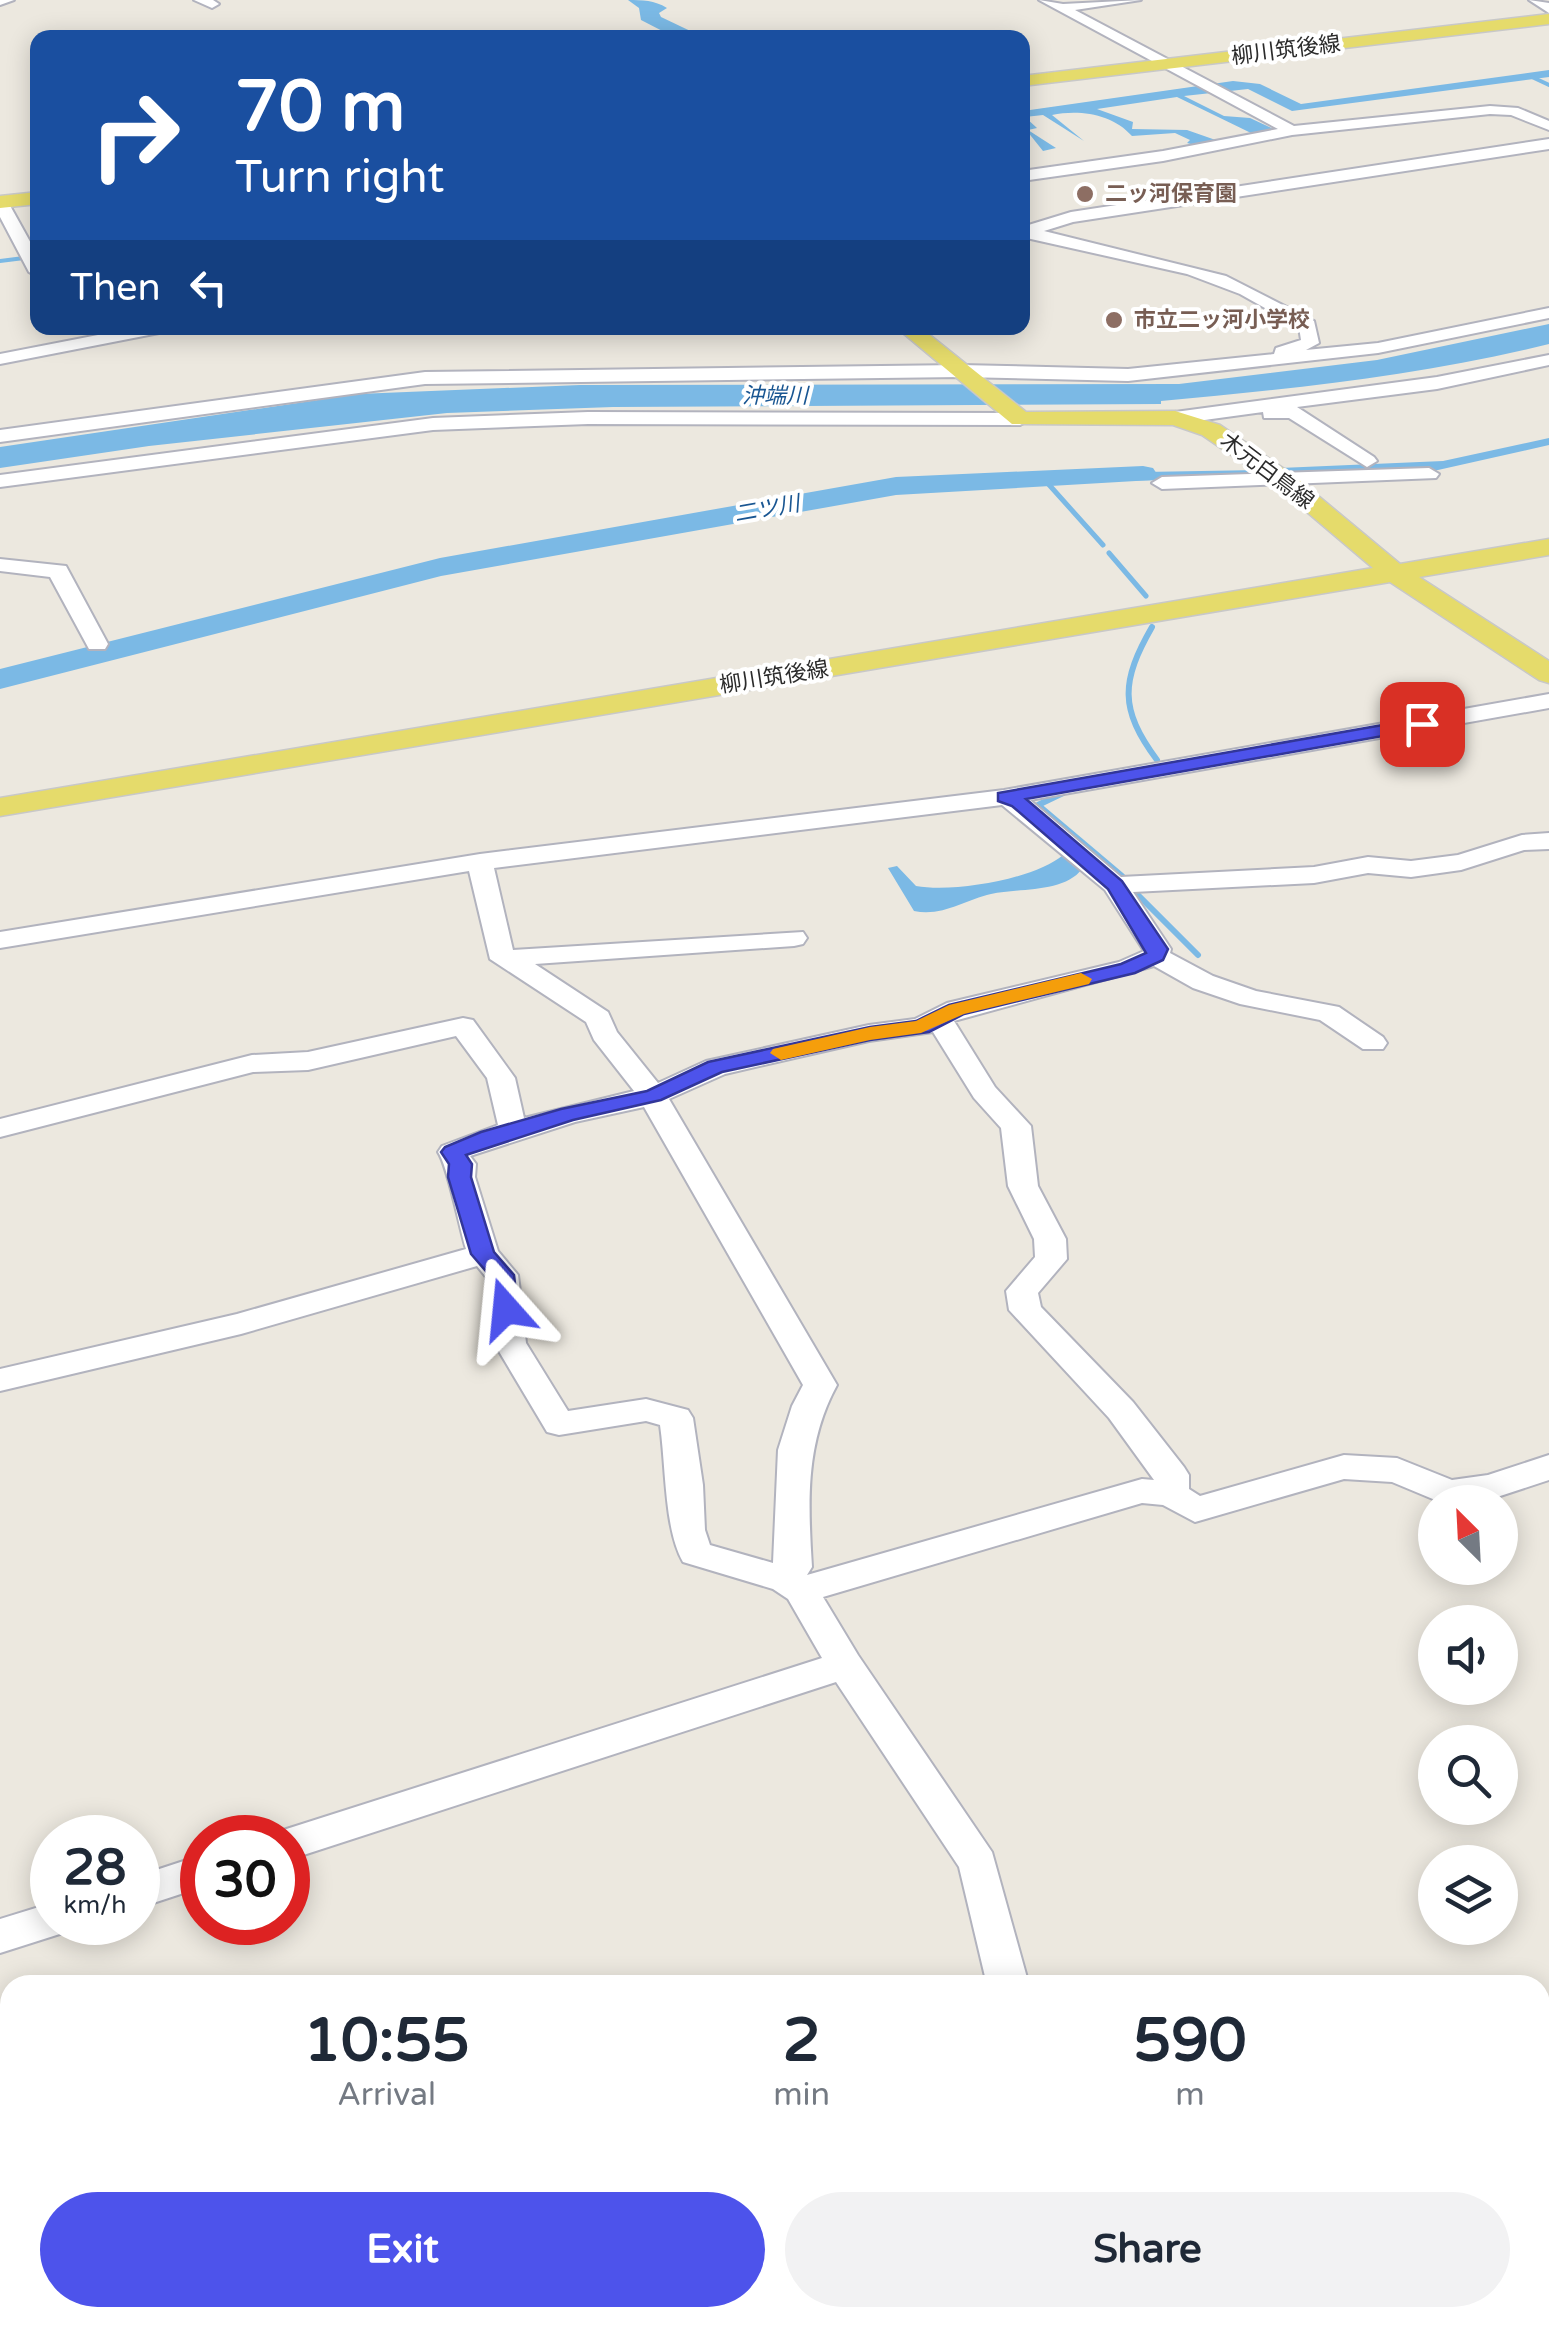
<!DOCTYPE html>
<meta charset="utf-8">
<style>
body{margin:0;font-family:"Varela Round","Noto Sans JP",sans-serif;background:#f2f2f3;color:#1f2937;height:100vh;display:flex;flex-direction:column;font-size:38px;white-space:nowrap}
*{box-sizing:border-box;margin:0}
p{font-size:32px;color:#747a83}
.icon{flex:none;width:55px;height:55px;fill:none;stroke:currentColor;stroke-width:2;stroke-linecap:round;stroke-linejoin:round}
.map{position:relative;flex:1;overflow:hidden}
.side{position:absolute;left:0px;top:1975px;width:1550px;height:352px;display:flex;flex-direction:column;background:#fff;border-radius:30px 30px 0 0;box-shadow:0 5px 25px #0003}
.side>*{flex:none}
.top-card{position:absolute;left:30px;top:30px;width:1000px;height:305px;border-radius:20px;box-shadow:0 5px 25px #0003;background:#1a4fa0;color:#fff;overflow:hidden}
.needle{width:65px;rotate:336deg}
.tools{position:absolute;left:1418px;top:1485px;display:grid;gap:20px}
.tools a{display:grid;place-items:center;width:100px;height:100px;border-radius:50%;background:#fff;box-shadow:0 5px 25px #0003;font-size:50px}
.speed{position:absolute;left:30px;top:1815px;display:flex;gap:20px;font-size:50px;font-weight:700;text-align:center}
.speed>*{display:grid;place-content:center;width:130px;height:130px;border-radius:50%;background:#fff;box-shadow:0 5px 25px #0003;line-height:1}
.speed small{font-size:25px;font-weight:400}
.speed .limit{border:15px solid #d22;background:#fff;color:#111}
.pin{position:absolute;display:grid;place-items:center;width:85px;height:85px;color:#fff;margin:-42px;border-radius:20px;box-shadow:0 5px 15px #0006}
.me{position:absolute;width:110px;margin:-55px;rotate:342deg;stroke-linejoin:round;filter:drop-shadow(0 0 8px #0008)}
.turn{display:flex;align-items:center;gap:35px;height:210px;padding:0 40px;font-size:45px}
.turn .icon{width:130px;height:130px;stroke-width:2.5}
.turn b{display:block;font-size:70px;line-height:85px}
.then{display:flex;align-items:center;height:95px;padding:0 40px;background:#0003;gap:20px;font-size:38px}
.eta{display:flex;justify-content:space-evenly;align-items:center;height:170px;text-align:center}
.eta b{font-size:60px;font-weight:700;line-height:70px}
.cta{display:flex;gap:20px;margin-top:auto;padding:20px 40px}
.cta a{flex:1;height:115px;border-radius:60px;background:#4d53eb;color:#fff;font-size:40px;font-weight:700;line-height:115px;text-align:center}
.cta a+a{background:#f2f2f3;color:#1f2937}
.map>svg:first-child{display:block}
.water{fill:#7bb9e5}
.lines{fill:none;stroke-linecap:round;stroke-linejoin:round}
.stream-far2{stroke:#7bb9e5;stroke-width:4}
.stream-far1{stroke:#7bb9e5;stroke-width:5}
.stream{stroke:#7bb9e5;stroke-width:6}
.river{fill:#7bb9e5;fill-rule:evenodd}
.minor-casing{stroke:#b2b3be;stroke-width:4}
.major-casing{stroke:#c8c8c8;stroke-width:3}
.minor{fill:#fff;fill-rule:evenodd}
.major{fill:#e5db6b;fill-rule:evenodd}
.route{fill:#4d53eb;stroke:#323699;stroke-width:2.5}
.slow{fill:#f59e0b}
.education-dot{fill:#8d6e63;stroke:#fff;stroke-width:4}
.labels{text-anchor:middle;dominant-baseline:central;stroke-width:8;stroke-linejoin:round;paint-order:stroke}
.far-street-label{font-size:22px;fill:#2b2b2b;stroke:#fff}
.far-education-label{font-size:22px;font-weight:bold;fill:#785e54;stroke:#fff;text-anchor:start}
.far-water-label{font-size:22px;font-style:italic;fill:#195692;stroke:#fff}
</style>
<div class="map">
<svg width="1549" height="2326" viewBox="0 0 1549 2326">
<rect width="100%" height="100%" fill="#ece8df"/>
<path class="water" d="M 628,0 C 643,0 654,0 667,8 L 659,13 L 661,17 L 703,37 L 674,37 L 641,20 L 639,8 Z
M 1549,70 L 1549,77 L 1292,111 L 1248,89 L 1184,96 L 1224,116 L 1250,118 L 1282,133 L 1263,137 L 1251,133 L 1177,97 L 1097,109 L 1133,122 L 1132,129 L 1187,130 L 1227,144 L 1202,147 L 1187,143 L 1190,140 L 1175,133 L 1132,136 C 1113,114 1079,109 1052,115 L 1084,141 L 1043,115 L 1025,117 L 1037,128 L 1028,130 L 1056,148 L 1043,151 L 1023,126 L 1023,111 L 1233,81 L 1260,84 L 1301,104 Z
M 1549,324 L 1549,344 C 1421,376 1291,389 1161,401 L 1161,404 L 613,407 L 447,413 L 149,446 L 0,468 L 0,447 L 358,394 L 580,385 L 1179,384 L 1377,360 Z
M 1549,438 L 1549,445 L 1438,470 L 1292,477 L 1280,468 L 1443,461 Z
M 1260,470 L 1273,479 L 1090,481 L 1085,473 Z
M 1063,855 L 1082,869 C 1064,893 1018,888 991,894 C 965,900 942,917 914,911 L 888,868 L 897,866 L 916,886 C 954,893 1035,879 1063,855 Z"/>
<g class="lines">
<path class="stream-far2" d="M 1532,77 L 1549,85
M 0,261 L 24,258"/>
<path class="stream-far1" d="M 1043,478 L 1103,545
M 1109,553 L 1146,596"/>
<path class="stream" d="M 1152,627 C 1121,681 1119,709 1157,760
M 1063,793 L 1038,805 L 1122,876
M 1136,893 L 1198,955"/>
<path class="river" d="M 1143,466 L 1153,468 L 1157,474 L 1153,480 L 896,495 L 441,576 L 0,689 L 0,669 L 440,558 L 896,477 Z"/>
<g class="minor-casing">
<path id="minor" d="M 0,0 L 14,0 L 0,5 Z
M 194,0 L 213,0 L 219,4 L 212,8 Z
M 1039,0 L 1063,4 L 1141,0 L 1075,10 L 1294,126 L 1490,106 L 1518,108 L 1549,121 L 1549,130 L 1511,115 L 1490,114 L 1292,135 L 1163,161 L 1022,181 L 1022,171 L 1163,151 L 1278,129 Z
M 1529,0 L 1549,3 L 1549,13 Z
M 1549,139 L 1549,149 L 1073,222 L 1044,231 L 1226,276 L 1314,321 L 1319,343 L 1306,350 L 1378,343 L 1549,308 L 1549,318 L 1378,353 L 1128,381 L 961,377 L 425,384 L 0,442 L 0,430 L 425,372 L 961,365 L 1128,369 L 1274,354 L 1276,348 L 1301,340 L 1299,327 L 1240,294 L 1187,274 L 1022,237 L 1022,227 L 1071,212 Z
M 0,197 L 8,202 L 38,256 L 38,277 L 29,272 L 0,217 Z
M 134,328 L 168,328 L 159,333 L 0,364 L 0,354 Z
M 1549,355 L 1549,365 L 1437,389 L 1297,407 L 1374,457 L 1377,461 L 1367,467 L 1289,418 L 1264,418 L 1263,412 L 1175,424 L 1165,418 L 1175,412 L 1437,377 Z
M 588,412 L 1020,413 L 1030,419 L 1020,425 L 588,424 L 433,430 L 0,487 L 0,475 L 433,418 Z
M 1429,468 L 1439,474 L 1436,478 L 1162,489 L 1152,483 L 1162,477 Z
M 0,559 L 66,566 L 108,644 L 105,649 L 89,649 L 50,577 L 0,571 Z
M 1549,694 L 1549,708 L 1030,800 L 1121,877 L 1314,867 L 1368,857 L 1411,861 L 1458,855 L 1522,835 L 1549,833 L 1549,849 L 1524,850 L 1461,870 L 1411,877 L 1368,873 L 1314,883 L 1133,892 L 1171,949 L 1170,953 L 1213,976 L 1256,991 L 1339,1007 L 1383,1037 L 1387,1043 L 1383,1049 L 1363,1049 L 1320,1020 L 1240,1004 L 1193,988 L 1154,966 L 954,1021 L 995,1087 L 1031,1126 L 1038,1186 L 1066,1239 L 1067,1259 L 1038,1293 L 1041,1307 L 1133,1402 L 1184,1467 L 1189,1475 L 1189,1489 L 1200,1496 L 1344,1455 L 1397,1458 L 1452,1480 L 1488,1475 L 1549,1455 L 1549,1480 L 1491,1499 L 1440,1502 L 1392,1482 L 1344,1479 L 1195,1522 L 1163,1505 L 1142,1503 L 823,1597 L 858,1655 L 992,1852 L 1029,1985 L 987,1985 L 959,1867 L 836,1682 L 288,1860 L 288,1838 L 271,1838 L 274,1833 L 822,1658 L 788,1599 L 773,1589 L 683,1562 C 664,1529 666,1466 660,1425 L 646,1421 L 559,1435 L 547,1432 L 494,1343 L 486,1277 L 477,1266 L 241,1334 L 0,1391 L 0,1369 L 237,1314 L 466,1249 C 459,1227 448,1166 438,1152 L 442,1146 L 498,1125 L 487,1078 L 456,1036 L 308,1070 L 253,1072 L 0,1137 L 0,1119 L 252,1055 L 308,1052 L 463,1018 L 473,1020 L 515,1078 L 524,1118 L 634,1091 L 594,1040 L 586,1022 L 490,959 L 469,871 L 0,948 L 0,932 L 480,854 L 1004,790 ZM 1002,805 L 1105,890 L 1144,951 L 1119,962 L 947,1003 L 915,1019 L 869,1025 L 706,1061 L 658,1083 L 617,1032 L 608,1012 L 535,964 L 794,946 L 803,944 L 807,938 L 803,932 L 513,950 L 494,868 ZM 933,1032 L 974,1098 L 1001,1128 L 1008,1186 L 1034,1239 L 1035,1257 L 1006,1291 L 1009,1310 L 1109,1418 L 1154,1480 L 1142,1479 L 807,1575 L 812,1567 C 808,1503 805,1443 837,1385 L 669,1099 L 725,1074 L 869,1041 ZM 644,1107 L 803,1385 L 792,1406 L 778,1450 L 773,1563 L 710,1545 L 705,1530 L 703,1485 L 693,1418 L 688,1410 L 646,1399 L 568,1411 L 526,1343 L 518,1275 L 498,1251 L 475,1177 L 476,1164 L 470,1156 L 575,1122 Z
M 202,1855 L 202,1887 L 138,1908 L 138,1876 Z
M 52,1903 L 52,1922 L 71,1922 L 66,1932 L 0,1953 L 0,1919 Z
M 1549,2034 L 1549,2071 L 1540,2075 L 1540,2037 Z
M 922,2318 L 984,2318 L 981,2326 L 919,2326 Z
M 1067,2318 L 1113,2318 L 1116,2326 L 1070,2326 Z"/>
</g>
<g class="major-casing">
<path id="major" d="M 1549,14 L 1549,24 L 1022,86 L 1022,76 Z
M 38,192 L 38,204 L 0,208 L 0,196 Z
M 897,328 L 921,328 L 1026,412 L 1175,411 L 1220,425 L 1293,475 L 1400,564 L 1549,539 L 1549,555 L 1419,577 L 1549,661 L 1549,683 L 1539,680 L 1390,582 L 0,816 L 0,798 L 1373,568 L 1275,485 L 1202,435 L 1173,425 L 1012,424 Z"/>
</g>
<use href="#minor" class="minor"/>
<use href="#major" class="major"/>
</g>
<path class="route" d="M 1422,718 L 1428,720 L 1428,728 L 1026,799 L 1122,881 L 1168,949 L 1163,960 L 1135,973 L 964,1014 L 929,1032 L 870,1040 L 722,1072 L 661,1100 L 573,1120 L 466,1155 L 472,1164 L 471,1177 L 494,1252 L 514,1275 L 518,1309 L 506,1317 L 494,1309 L 491,1277 L 471,1254 L 448,1177 L 449,1164 L 441,1152 L 445,1147 L 481,1132 L 561,1109 L 647,1091 L 708,1062 L 870,1027 L 916,1021 L 949,1005 L 1121,964 L 1146,953 L 1108,889 L 1012,806 L 998,801 L 998,793 Z"/>
<path class="slow" d="M 1081,973 L 1092,979 L 1089,984 L 964,1014 L 921,1033 L 870,1040 L 781,1060 L 770,1053 L 773,1049 L 870,1027 L 916,1021 L 949,1005 Z"/>
<g class="education-dot">
<circle cx="1085" cy="194" r="10"/>
<circle cx="1114" cy="320" r="10"/>
</g>
<g class="labels">
<g class="far-street-label">
<text transform="translate(1286 50) rotate(-7)">柳川筑後線</text>
<text transform="translate(1267 471) rotate(37)">木元白鳥線</text>
<text transform="translate(774 677) rotate(-9)">柳川筑後線</text>
</g>
<g class="far-education-label">
<text x="1105" y="194">二ッ河保育園</text>
<text x="1134" y="320">市立二ッ河小学校</text>
</g>
<g class="far-water-label">
<text x="775" y="396">沖端川</text>
<text transform="translate(767 509) rotate(-10)">二ツ川</text>
</g>
</g>
</svg>
<div class="tools">
<a><svg class="needle" viewBox="-14 -14 28 28"><path d="M0-13l5 13h-10z" fill="#e53935"/><path d="M0 13l5-13h-10z" fill="#747a83"/></svg></a>
<a><svg class="icon" aria-label="sound" viewBox="0 0 24 24"><path d="M4 9h4l5-4v14l-5-4H4zM17 9q2 3 0 6"/></svg></a>
<a><svg class="icon" aria-label="search" viewBox="0 0 24 24"><circle cx="10" cy="10" r="6"/><path d="M15 15l6 6"/></svg></a>
<a><svg class="icon" aria-label="layers" viewBox="0 0 24 24"><path d="M12 4l9 5-9 5-9-5zM3 14l9 5 9-5"/></svg></a>
</div>
<div class="speed"><div>28<small>km/h</small></div><div class="limit">30</div></div>
<div class="pin" style="left:1422px;top:724px;background:#d93025"><svg class="icon" aria-label="arrive" viewBox="0 0 24 24"><path d="M6 21V4h12l-3 4 3 4H6"/></svg></div>
<svg class="me" style="left:506px;top:1309px" viewBox="-20 -20 40 40"><path d="M0-17L14 15 0 8-14 15z" fill="#4d53eb" stroke="#fff" stroke-width="4"/></svg>
<div class="top-card">
<div class="turn"><svg class="icon" aria-label="right" viewBox="0 0 24 24"><path d="M7 20v-9h11M14 6l5 5-5 5"/></svg><div><b>70 m</b>Turn right</div></div>
<div class="then">Then<svg class="icon" aria-label="left" viewBox="0 0 24 24"><path d="M17 20v-9H6M10 6l-5 5 5 5"/></svg></div>
</div>
<section class="side">
<div class="eta">
<div><b>10:55</b><p>Arrival</p></div>
<div><b>2</b><p>min</p></div>
<div><b>590</b><p>m</p></div>
</div>
<div class="cta"><a>Exit</a><a>Share</a></div>
</section>
</div>
